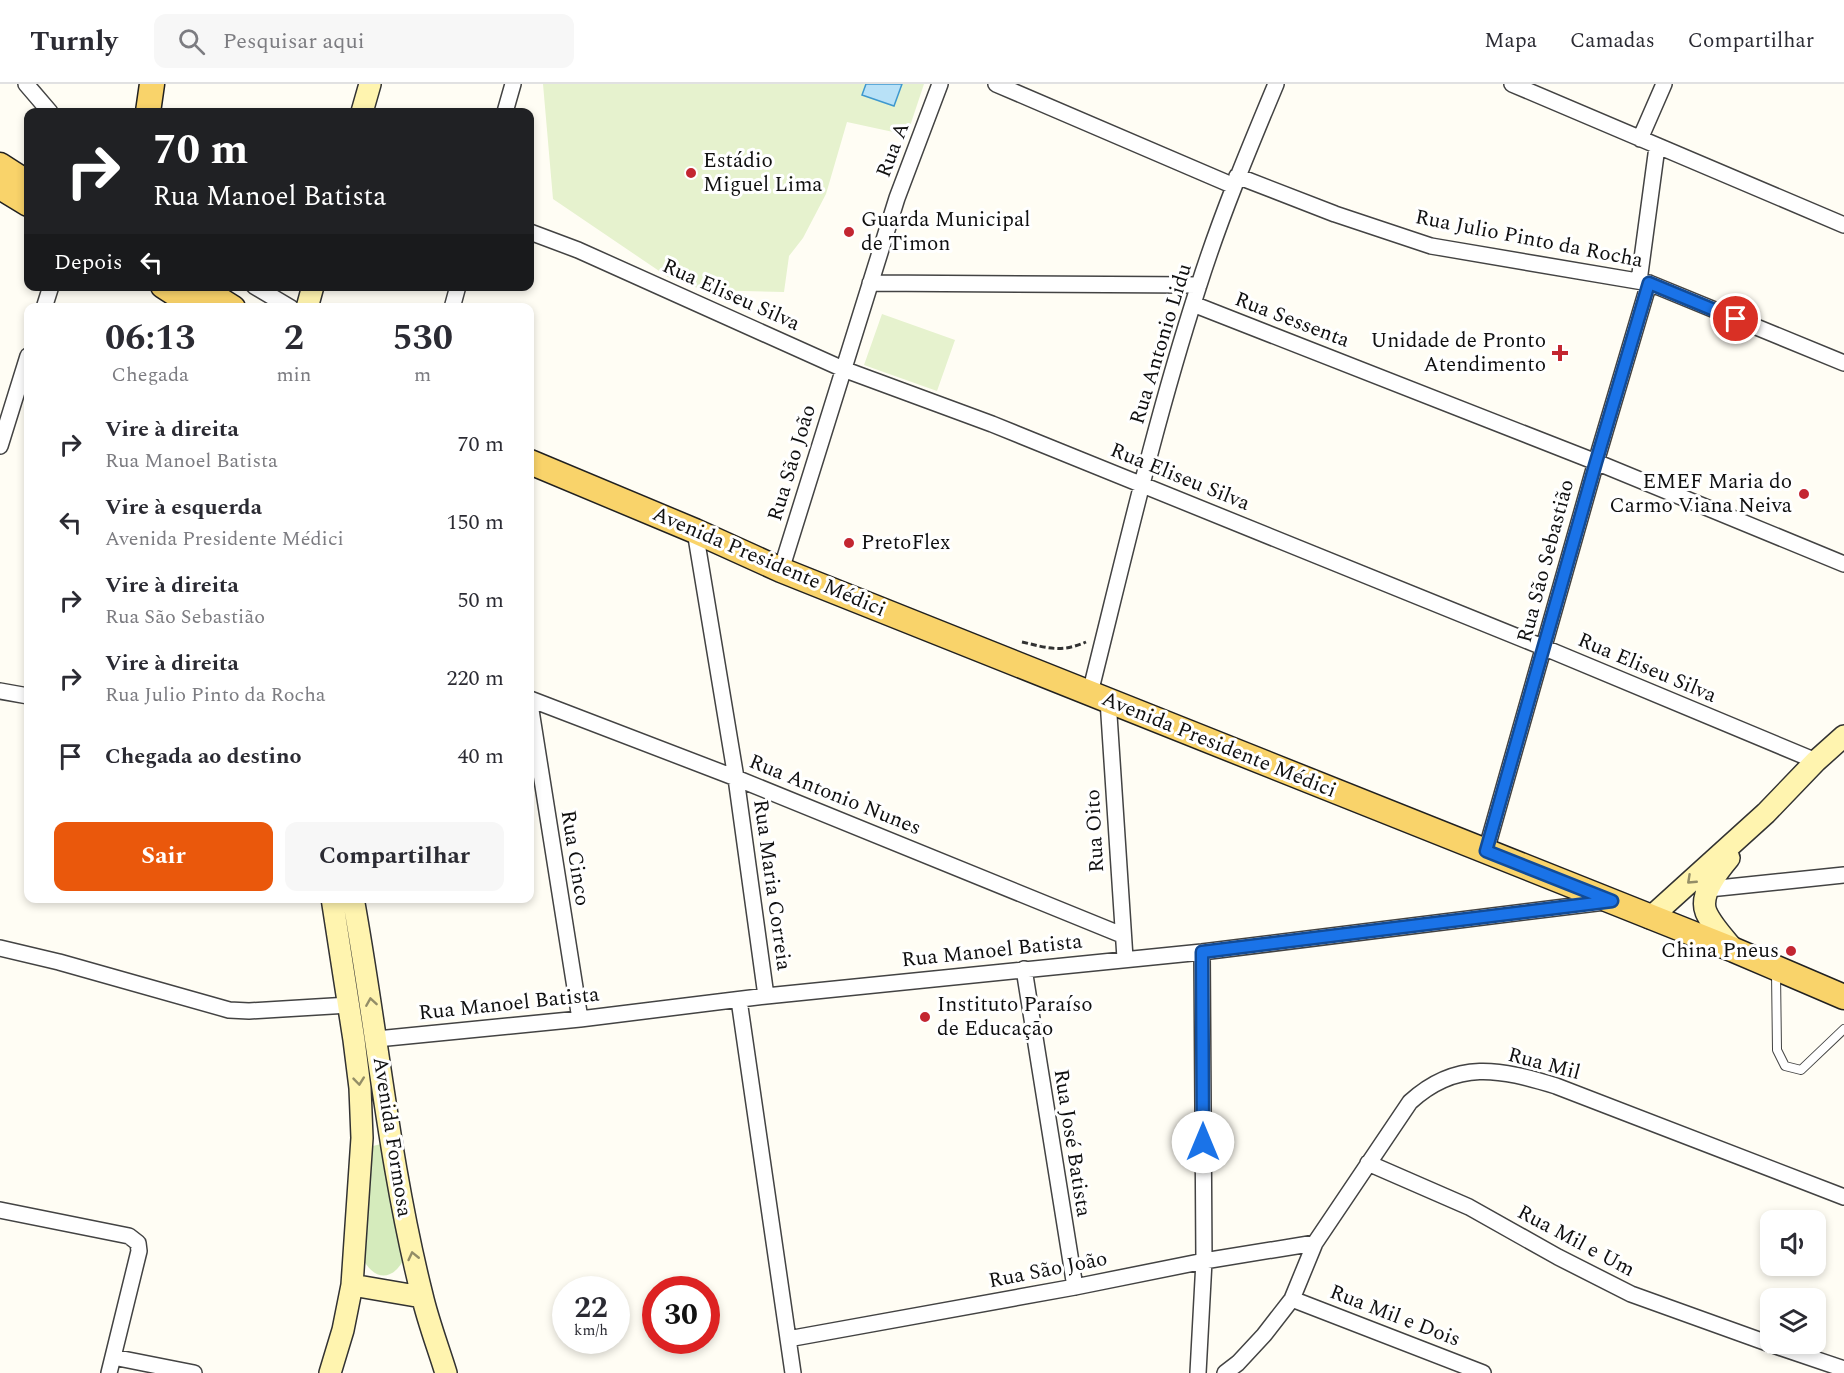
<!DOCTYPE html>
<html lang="pt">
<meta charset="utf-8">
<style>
body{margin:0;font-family:Spectral,serif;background:#f7f7f7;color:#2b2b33;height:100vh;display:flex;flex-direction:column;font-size:22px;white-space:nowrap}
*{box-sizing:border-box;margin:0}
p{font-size:20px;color:#7c7c81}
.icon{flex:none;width:33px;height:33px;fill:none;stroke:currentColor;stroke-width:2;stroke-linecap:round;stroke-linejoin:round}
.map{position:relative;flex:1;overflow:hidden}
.panel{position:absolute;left:24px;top:219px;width:510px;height:600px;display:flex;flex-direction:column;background:#fff;border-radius:12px;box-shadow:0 3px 9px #0003}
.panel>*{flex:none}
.top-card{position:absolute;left:24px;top:24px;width:510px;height:183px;border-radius:12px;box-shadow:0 3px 9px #0003;background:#202124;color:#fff;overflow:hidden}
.tools{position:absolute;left:1760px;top:1126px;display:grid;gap:12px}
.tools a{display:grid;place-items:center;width:66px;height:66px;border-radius:12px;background:#fff;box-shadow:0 3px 9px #0003;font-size:30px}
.speed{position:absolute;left:552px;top:1192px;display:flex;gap:12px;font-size:30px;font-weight:700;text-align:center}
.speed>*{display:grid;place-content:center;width:78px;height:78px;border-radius:50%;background:#fff;box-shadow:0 3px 9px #0003;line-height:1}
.speed small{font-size:15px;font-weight:400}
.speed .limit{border:9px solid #d22;background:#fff;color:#111}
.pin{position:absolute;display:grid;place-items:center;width:51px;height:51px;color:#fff;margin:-26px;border:3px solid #fff;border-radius:50%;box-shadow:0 2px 6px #0007}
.me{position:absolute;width:66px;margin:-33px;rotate:0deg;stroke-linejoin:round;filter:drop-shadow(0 0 4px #0008)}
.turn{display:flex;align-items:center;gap:21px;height:126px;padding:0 30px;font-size:27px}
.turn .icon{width:78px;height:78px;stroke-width:2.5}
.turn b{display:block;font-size:42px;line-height:51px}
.then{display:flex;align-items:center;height:57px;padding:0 30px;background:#0003;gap:12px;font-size:22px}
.eta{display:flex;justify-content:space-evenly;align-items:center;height:102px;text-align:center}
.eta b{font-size:36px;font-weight:700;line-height:42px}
.button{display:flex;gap:12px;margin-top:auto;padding:12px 30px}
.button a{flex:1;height:69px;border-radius:12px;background:#ea580c;color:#fff;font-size:24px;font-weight:700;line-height:69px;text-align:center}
.button a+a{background:#f7f7f7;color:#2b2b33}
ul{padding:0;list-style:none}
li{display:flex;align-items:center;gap:18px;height:78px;padding:0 30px}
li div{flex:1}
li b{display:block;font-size:22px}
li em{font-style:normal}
header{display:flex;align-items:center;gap:36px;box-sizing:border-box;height:84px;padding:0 30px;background:#fff;border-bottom:2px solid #e1e1e2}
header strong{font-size:28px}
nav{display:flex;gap:33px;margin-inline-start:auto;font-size:21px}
.search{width:420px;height:54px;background:#f7f7f7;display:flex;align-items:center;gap:15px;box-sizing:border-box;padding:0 21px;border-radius:12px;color:#7c7c81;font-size:22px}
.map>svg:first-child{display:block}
.green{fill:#d5ebbc}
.pitch{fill:#e6f2ce}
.water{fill:#b8e1f7;stroke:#3e98cf;stroke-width:1.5}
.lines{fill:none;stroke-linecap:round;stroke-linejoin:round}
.lane-casing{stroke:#434343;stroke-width:10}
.street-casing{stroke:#434343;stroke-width:18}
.secondary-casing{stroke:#323232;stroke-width:24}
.primary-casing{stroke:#212121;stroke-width:27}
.path{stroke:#323232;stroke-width:3;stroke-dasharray:6 3;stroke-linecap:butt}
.lane{stroke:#fff;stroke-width:8}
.street{stroke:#fff;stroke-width:15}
.secondary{stroke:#fff4af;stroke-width:21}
.primary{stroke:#f9d36a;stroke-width:24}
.oneway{stroke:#938d67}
.route-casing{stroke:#114b97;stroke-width:15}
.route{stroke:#1a73e8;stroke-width:10}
.poi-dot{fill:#c32631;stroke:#fff;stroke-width:2}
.labels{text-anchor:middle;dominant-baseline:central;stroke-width:6;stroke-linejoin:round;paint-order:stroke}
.street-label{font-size:21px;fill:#101010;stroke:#fff}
.poi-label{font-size:21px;fill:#101010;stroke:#fff;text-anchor:start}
</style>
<header>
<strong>Turnly</strong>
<div class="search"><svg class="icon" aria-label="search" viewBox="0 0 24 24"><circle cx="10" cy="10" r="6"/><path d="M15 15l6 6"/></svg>Pesquisar aqui</div>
<nav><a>Mapa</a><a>Camadas</a><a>Compartilhar</a></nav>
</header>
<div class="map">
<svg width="1844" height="1289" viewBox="0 0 1844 1289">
<rect width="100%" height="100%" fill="#fffdf4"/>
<path class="green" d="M 381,1060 L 406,1171 C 396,1194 378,1200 364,1177 L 371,1065 L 373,1062 Z"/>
<path class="pitch" d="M 543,0 L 924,0 L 907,51 L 847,38 L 826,110 L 803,154 L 789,172 L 784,208 L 703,206 L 668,193 L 553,115 Z
M 882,230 L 955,256 L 937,307 L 864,281 Z"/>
<path class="water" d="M 866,0 L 902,0 L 894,22 L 862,11 Z"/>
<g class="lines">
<g class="lane-casing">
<path id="lane" d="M 1776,889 L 1777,966 L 1785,982 L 1801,986 L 1844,945"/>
</g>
<g class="street-casing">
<path id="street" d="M 26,0 L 50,28
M 996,0 L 1234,102
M 1512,0 L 1844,141
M 505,28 L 513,0
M 1640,55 L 1664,0
M 1237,92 L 1335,130 L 1431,162 L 1649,199 L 1844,279
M 530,148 L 578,166 L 843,285 L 992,340 L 1545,564 L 1816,677
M 1639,197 L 1657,63
M 870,199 L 1199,201
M 254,202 L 291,224
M 1193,220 L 1596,378 L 1844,480
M 44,224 L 51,202
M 452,224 L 458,202
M 0,362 L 28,272
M 695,447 L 736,694 L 766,912
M 781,486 L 897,114 L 940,0
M 0,607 L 28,612
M 1090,609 C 1124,473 1155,337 1198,204 C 1220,134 1248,67 1276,0
M 530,615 L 736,694 L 1122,851
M 1108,616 L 1125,874
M 530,620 L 580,935
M 1486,767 L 1596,378 L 1649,199
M 1709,805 L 1844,791
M 0,864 L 59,878 L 229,926 L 249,927 L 349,921
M 1024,885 L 1075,1203
M 739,916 L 793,1289
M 377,955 L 580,935 L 766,912 L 1202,868 L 1605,818
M 1368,1079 L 1469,1123 L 1558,1173 L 1631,1210 L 1770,1260
M 0,1126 L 129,1152 L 138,1159 L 139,1167 L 109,1289
M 1292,1215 L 1483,1289
M 788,1255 L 1075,1203 L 1204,1177 L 1315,1159
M 1770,1260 L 1844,1285
M 113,1273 L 194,1289
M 1198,1289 L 1204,1177 L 1202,868
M 1225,1289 L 1238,1279 L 1264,1251 L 1292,1215 L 1315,1159 L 1410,1018 C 1457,975 1500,985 1556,1002 L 1844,1113"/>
</g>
<g class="secondary-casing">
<path id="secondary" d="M 362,28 L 370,0
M 307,224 L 313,202
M 1729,774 C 1718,787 1699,810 1706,828 C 1712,842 1725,855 1734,866
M 353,814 C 377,946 389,1080 422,1211 C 428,1237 438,1263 446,1289
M 1650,834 L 1766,729 L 1816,677 L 1844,652
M 352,1201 L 422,1213
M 330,1289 L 343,1246 L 352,1201 L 362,1054 L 360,1004 L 354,956 L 332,814"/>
</g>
<g class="primary-casing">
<path id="primary" d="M 148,28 L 152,0
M 0,81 L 28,99
M 0,103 L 28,120
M 163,202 L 197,224
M 198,202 L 233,224
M 530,378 L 695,447 L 781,486 L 1734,866 L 1844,913"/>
</g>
<path class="path" d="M 1022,558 C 1048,564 1061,569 1086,558"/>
<use href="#lane" class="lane"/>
<use href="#street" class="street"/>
<use href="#secondary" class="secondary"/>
<use href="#primary" class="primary"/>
</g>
<defs><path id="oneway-chevron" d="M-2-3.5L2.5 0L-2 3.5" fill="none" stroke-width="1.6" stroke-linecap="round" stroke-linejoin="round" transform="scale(1.5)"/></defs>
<g class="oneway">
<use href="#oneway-chevron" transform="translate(1691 796) rotate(137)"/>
<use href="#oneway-chevron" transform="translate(371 918) rotate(-99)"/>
<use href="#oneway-chevron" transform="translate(359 997) rotate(84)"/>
<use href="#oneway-chevron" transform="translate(413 1172) rotate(-103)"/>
</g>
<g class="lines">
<g class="route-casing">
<path id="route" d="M 1203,1058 L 1202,868 L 1612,817 L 1486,767 L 1596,378 L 1649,199 L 1736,235"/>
</g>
<use href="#route" class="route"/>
</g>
<g class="poi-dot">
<circle cx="691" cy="89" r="6"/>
<circle cx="849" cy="148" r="6"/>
<path d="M1557 260h6v6h6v6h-6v6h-6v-6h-6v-6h6z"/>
<circle cx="1804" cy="410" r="6"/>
<circle cx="849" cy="459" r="6"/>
<circle cx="1791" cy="867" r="6"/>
<circle cx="925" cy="933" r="6"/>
</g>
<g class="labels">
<g class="street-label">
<text transform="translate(893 66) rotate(-69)">Rua A</text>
<text transform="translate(1529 155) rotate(11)">Rua Julio Pinto da Rocha</text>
<text transform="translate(731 211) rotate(24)">Rua Eliseu Silva</text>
<text transform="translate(1292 236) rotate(21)">Rua Sessenta</text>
<text transform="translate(1161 260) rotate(-73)">Rua Antonio Lidu</text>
<text transform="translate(792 379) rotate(-73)">Rua São João</text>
<text transform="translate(1180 393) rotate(22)">Rua Eliseu Silva</text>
<text transform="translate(1546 477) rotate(-75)">Rua São Sebastião</text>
<text transform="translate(769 478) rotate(23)">Avenida Presidente Médici</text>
<text transform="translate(1647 584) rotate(23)">Rua Eliseu Silva</text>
<text transform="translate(1219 661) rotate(22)">Avenida Presidente Médici</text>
<text transform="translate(835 711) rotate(22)">Rua Antonio Nunes</text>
<text transform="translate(1095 747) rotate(-93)">Rua Oito</text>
<text transform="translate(575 774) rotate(81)">Rua Cinco</text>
<text transform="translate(772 801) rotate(82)">Rua Maria Correia</text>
<text transform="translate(992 867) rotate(-6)">Rua Manoel Batista</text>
<text transform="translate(509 920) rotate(-6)">Rua Manoel Batista</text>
<text transform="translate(1544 980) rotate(15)">Rua Mil</text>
<text transform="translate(392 1053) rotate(81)">Avenida Formosa</text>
<text transform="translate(1072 1059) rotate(81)">Rua José Batista</text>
<text transform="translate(1576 1157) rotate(28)">Rua Mil e Um</text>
<text transform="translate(1048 1186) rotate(-11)">Rua São João</text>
<text transform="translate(1395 1232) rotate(21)">Rua Mil e Dois</text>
</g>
<g class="poi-label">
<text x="703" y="77">Estádio<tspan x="703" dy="24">Miguel Lima</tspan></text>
<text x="861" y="136">Guarda Municipal<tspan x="861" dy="24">de Timon</tspan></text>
<text x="1546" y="257" text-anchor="end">Unidade de Pronto<tspan x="1546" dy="24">Atendimento</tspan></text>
<text x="1792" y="398" text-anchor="end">EMEF Maria do<tspan x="1792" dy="24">Carmo Viana Neiva</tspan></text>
<text x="861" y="459">PretoFlex</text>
<text x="1779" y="867" text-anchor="end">China Pneus</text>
<text x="937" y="921">Instituto Paraíso<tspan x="937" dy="24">de Educação</tspan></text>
</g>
</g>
</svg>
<div class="tools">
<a><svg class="icon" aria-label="sound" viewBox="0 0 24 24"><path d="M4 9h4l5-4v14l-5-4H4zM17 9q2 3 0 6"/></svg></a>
<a><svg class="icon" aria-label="layers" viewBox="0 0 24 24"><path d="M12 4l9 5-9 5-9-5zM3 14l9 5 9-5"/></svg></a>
</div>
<div class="speed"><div>22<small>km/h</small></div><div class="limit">30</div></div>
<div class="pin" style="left:1736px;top:235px;background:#d93025"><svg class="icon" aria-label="arrive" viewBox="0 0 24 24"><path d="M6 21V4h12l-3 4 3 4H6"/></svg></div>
<svg class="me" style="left:1203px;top:1058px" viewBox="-20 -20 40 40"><circle r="19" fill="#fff"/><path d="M0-13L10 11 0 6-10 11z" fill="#1a73e8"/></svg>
<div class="top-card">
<div class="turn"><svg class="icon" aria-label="right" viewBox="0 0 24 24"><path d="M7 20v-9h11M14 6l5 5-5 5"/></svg><div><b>70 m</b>Rua Manoel Batista</div></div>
<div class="then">Depois<svg class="icon" aria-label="left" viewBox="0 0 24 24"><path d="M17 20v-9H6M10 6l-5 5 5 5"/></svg></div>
</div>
<section class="panel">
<div class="eta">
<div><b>06:13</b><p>Chegada</p></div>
<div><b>2</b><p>min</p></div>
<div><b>530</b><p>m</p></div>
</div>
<ul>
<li><svg class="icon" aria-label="right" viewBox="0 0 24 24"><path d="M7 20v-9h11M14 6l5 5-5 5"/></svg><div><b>Vire à direita</b><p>Rua Manoel Batista</p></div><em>70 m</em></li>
<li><svg class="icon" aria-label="left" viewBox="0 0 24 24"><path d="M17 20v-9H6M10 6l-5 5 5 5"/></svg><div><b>Vire à esquerda</b><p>Avenida Presidente Médici</p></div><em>150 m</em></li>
<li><svg class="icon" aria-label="right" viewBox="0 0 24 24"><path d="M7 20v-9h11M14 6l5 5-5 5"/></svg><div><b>Vire à direita</b><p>Rua São Sebastião</p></div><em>50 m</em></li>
<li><svg class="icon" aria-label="right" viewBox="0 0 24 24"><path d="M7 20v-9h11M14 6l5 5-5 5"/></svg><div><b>Vire à direita</b><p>Rua Julio Pinto da Rocha</p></div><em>220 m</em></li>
<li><svg class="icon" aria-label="arrive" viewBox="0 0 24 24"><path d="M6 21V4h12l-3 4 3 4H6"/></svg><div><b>Chegada ao destino</b></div><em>40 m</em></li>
</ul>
<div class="button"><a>Sair</a><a>Compartilhar</a></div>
</section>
</div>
